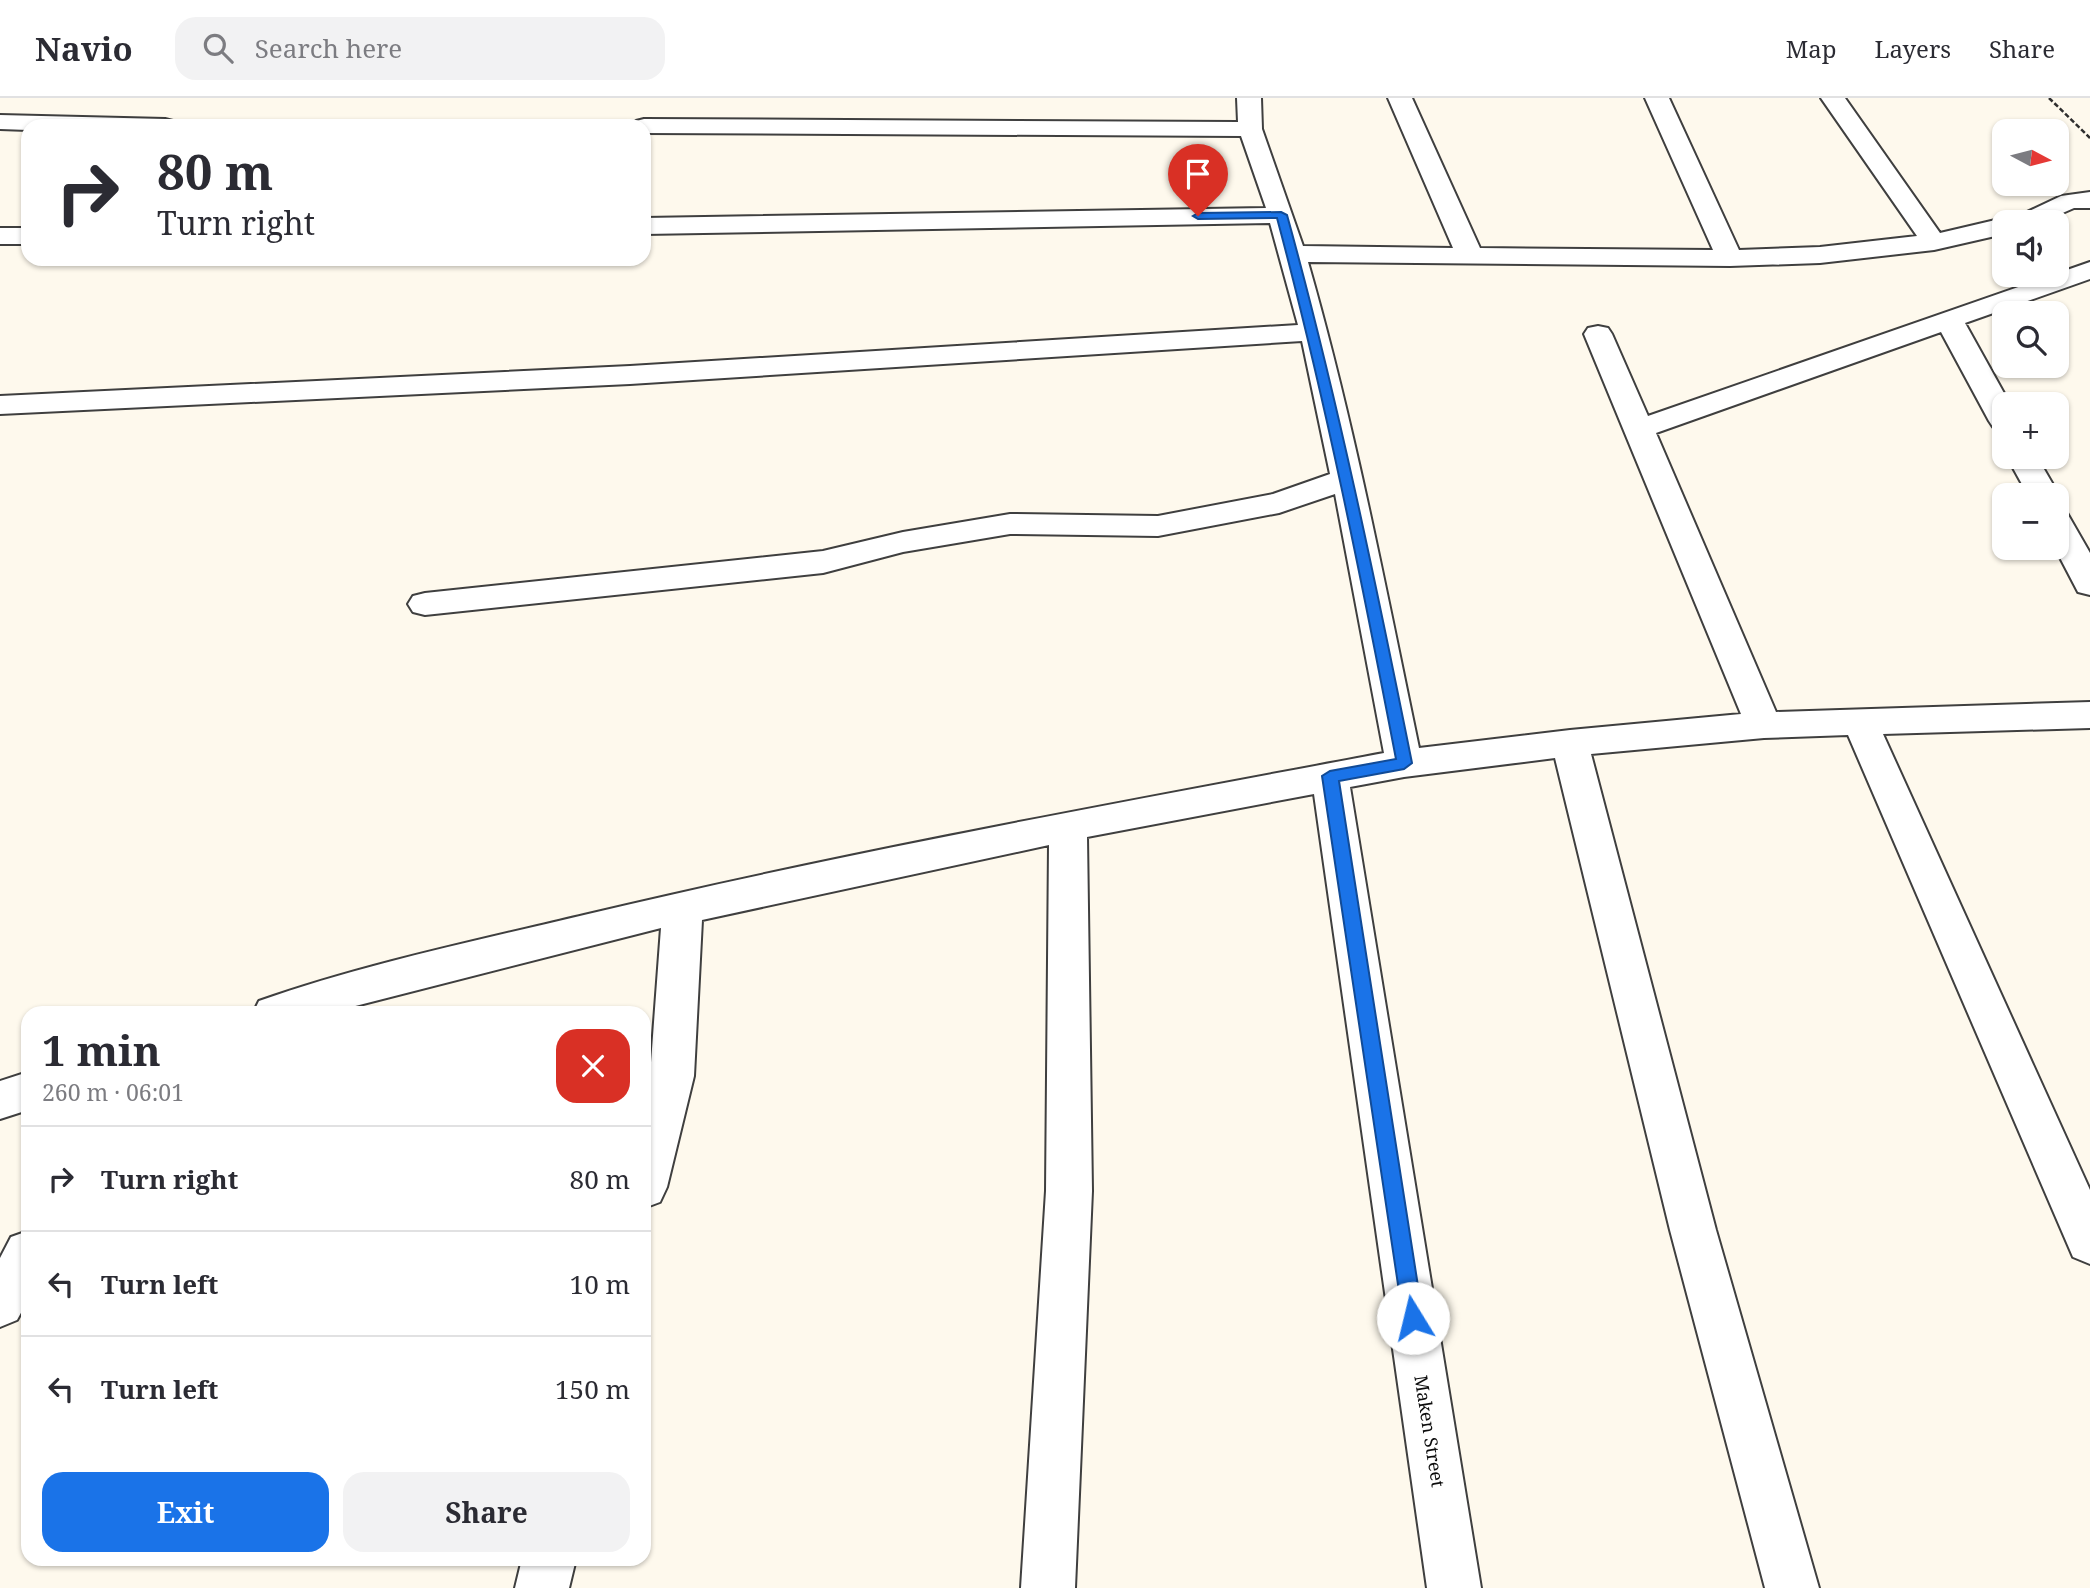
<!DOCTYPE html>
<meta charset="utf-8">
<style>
body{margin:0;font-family:"Noto Serif",serif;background:#f2f2f3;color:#2b2b33;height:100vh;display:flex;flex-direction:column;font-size:26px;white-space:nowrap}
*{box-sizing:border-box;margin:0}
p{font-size:23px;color:#7c7c81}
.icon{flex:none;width:38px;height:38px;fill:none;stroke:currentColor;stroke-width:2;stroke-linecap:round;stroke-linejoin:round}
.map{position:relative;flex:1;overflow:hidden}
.panel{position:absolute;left:21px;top:908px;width:630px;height:560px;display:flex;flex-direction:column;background:#fff;border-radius:21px;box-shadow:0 2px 5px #0004}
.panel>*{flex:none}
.guide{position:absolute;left:21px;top:21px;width:630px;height:147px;border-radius:21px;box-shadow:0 2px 5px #0004;background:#fff;color:#2b2b33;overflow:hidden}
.needle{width:46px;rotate:97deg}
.buttons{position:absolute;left:1992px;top:21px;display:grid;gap:14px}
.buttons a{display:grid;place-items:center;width:77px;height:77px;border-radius:14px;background:#fff;box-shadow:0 2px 5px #0004;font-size:35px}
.pin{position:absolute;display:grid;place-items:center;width:60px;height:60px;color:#fff;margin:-72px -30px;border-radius:50% 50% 50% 0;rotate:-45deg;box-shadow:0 0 7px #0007}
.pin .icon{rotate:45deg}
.me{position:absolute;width:77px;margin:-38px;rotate:351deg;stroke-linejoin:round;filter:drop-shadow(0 0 5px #0008)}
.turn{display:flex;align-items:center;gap:24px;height:147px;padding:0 21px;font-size:32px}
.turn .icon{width:91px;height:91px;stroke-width:2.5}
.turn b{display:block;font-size:49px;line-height:60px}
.round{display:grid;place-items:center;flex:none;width:74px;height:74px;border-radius:21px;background:#f2f2f3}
.summary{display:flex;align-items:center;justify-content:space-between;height:119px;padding:0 21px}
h1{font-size:42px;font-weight:700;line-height:52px}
.cta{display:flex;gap:14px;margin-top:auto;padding:14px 21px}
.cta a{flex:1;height:80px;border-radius:21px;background:#1a73e8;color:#fff;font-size:28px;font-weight:700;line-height:80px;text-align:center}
.cta a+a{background:#f2f2f3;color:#2b2b33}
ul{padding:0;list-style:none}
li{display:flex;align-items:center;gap:21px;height:105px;padding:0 21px;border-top:2px solid #e1e1e2}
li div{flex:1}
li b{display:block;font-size:26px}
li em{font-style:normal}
header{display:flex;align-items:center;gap:42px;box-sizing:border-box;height:98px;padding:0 35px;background:#fff;border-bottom:2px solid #e1e1e2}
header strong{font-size:33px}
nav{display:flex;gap:38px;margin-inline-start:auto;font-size:24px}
.search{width:490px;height:63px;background:#f2f2f3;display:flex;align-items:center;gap:18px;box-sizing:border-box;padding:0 24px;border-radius:21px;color:#7c7c81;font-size:26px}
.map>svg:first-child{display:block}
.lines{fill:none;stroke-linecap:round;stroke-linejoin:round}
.minor-casing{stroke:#3f3f3f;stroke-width:4}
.path{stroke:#2e2e2e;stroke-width:2.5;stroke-dasharray:5 2.5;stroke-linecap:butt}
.minor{fill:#fff;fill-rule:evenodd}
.route{fill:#1a73e8;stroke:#114b97;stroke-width:2}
.labels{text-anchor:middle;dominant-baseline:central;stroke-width:7;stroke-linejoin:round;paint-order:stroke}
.street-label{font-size:18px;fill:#0c0c0c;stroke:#fff}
</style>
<header>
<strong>Navio</strong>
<div class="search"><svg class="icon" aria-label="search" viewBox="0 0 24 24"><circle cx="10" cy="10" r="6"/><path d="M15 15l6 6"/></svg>Search here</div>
<nav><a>Map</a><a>Layers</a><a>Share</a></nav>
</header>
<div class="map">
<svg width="2090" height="1490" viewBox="0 0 2090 1490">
<rect width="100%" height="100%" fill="#fef9ed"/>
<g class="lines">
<g class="minor-casing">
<path id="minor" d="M 1237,0 L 1261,0 L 1262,31 L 1303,148 L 1453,150 L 1388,0 L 1412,0 L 1480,150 L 1713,152 L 1645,0 L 1669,0 L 1739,152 L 1820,149 L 1917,138 L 1821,0 L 1845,0 L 1940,135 L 2004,120 L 2010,122 L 2061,98 L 2090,94 L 2090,110 L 2074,110 L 2042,124 L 2004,124 L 2004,136 L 1934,152 L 1820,165 L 1730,168 L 1308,164 C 1354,324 1385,487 1419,650 L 1570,632 L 1741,616 L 1584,236 L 1588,230 L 1598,228 L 1608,230 L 1612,236 L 1648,318 L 2090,164 L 2090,181 L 1965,225 L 2010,306 L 2004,306 L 2004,332 L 1993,329 L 1989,323 L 1941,234 L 1656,335 L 1776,614 L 2090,604 L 2090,630 L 1883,636 L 2090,1092 L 2090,1166 L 2073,1159 L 1848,637 L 1764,640 L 1591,656 L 1716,1132 L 1819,1490 L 1765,1490 L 1670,1132 L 1555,660 L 1404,679 L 1350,689 L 1481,1490 L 1427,1490 L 1314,696 L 1087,739 L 1092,1093 L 1075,1490 L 1021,1490 L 1046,1093 L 1049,747 L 702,822 L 694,978 L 667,1089 L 660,1104 L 644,1110 L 644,1002 L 650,978 L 661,830 L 328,915 L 253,915 L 259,903 C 365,866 475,843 584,817 C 848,754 1117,705 1384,655 L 1335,396 L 1279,415 L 1158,438 L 1010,436 L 903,454 L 823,475 L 425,517 L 413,514 L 408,506 L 413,498 L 425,495 L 823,453 L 903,434 L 1010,416 L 1158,418 L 1273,396 L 1330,376 L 1302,243 L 630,286 L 0,316 L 0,298 L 630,268 L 1298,227 L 1270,125 L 644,136 L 644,120 L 1266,110 L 1241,38 L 644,35 L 644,28 L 632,28 L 636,23 L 644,21 L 1238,24 Z
M 0,17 L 165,21 L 173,23 L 177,28 L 28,28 L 28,32 L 0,31 Z
M 0,130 L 28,130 L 28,146 L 0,146 Z
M 2007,359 L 2037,359 L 2059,397 L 2056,401 L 2056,397 L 2028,397 Z
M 2056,412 L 2067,415 L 2090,455 L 2090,497 L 2078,494 L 2055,450 Z
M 28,974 L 28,1012 L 0,1021 L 0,983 Z
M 28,1133 L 28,1202 L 17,1222 L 0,1229 L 0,1160 L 11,1139 Z
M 522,1461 L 576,1461 L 569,1490 L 515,1490 Z"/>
</g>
<path class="path" d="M 2049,0 L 2090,40"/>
<use href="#minor" class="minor"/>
</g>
<path class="route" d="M 1281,114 L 1287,117 C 1337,298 1375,481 1412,665 L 1404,671 L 1339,683 L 1423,1220 L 1420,1226 L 1413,1229 L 1406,1226 L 1403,1220 L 1322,678 L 1330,673 L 1396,661 C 1361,479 1325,299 1277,120 L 1198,121 L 1193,118 L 1198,115 Z"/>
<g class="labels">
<g class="street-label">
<text transform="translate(1430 1333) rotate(81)">Maken Street</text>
</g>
</g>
</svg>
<div class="buttons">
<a><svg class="needle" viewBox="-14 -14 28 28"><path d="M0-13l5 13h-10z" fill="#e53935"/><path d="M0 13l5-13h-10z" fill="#7c7c81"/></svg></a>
<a><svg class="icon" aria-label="sound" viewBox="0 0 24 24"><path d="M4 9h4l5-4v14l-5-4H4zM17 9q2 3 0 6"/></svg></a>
<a><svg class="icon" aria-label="search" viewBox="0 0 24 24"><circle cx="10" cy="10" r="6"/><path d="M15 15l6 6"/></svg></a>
<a>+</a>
<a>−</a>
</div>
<div class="pin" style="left:1198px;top:118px;background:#d93025"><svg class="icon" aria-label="arrive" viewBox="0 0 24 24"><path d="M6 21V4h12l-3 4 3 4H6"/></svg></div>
<svg class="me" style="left:1413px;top:1220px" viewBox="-20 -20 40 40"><circle r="19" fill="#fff"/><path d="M0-13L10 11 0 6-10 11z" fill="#1a73e8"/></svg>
<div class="guide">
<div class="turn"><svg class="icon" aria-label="right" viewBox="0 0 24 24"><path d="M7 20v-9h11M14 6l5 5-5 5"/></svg><div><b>80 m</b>Turn right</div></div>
</div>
<section class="panel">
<div class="summary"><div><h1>1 min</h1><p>260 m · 06:01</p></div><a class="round" style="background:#d93025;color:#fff"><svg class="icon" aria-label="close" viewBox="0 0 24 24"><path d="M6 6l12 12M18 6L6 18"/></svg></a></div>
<ul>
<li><svg class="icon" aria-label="right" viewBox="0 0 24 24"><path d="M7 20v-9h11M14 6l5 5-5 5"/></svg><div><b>Turn right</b></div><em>80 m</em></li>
<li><svg class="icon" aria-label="left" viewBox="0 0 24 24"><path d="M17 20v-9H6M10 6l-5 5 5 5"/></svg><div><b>Turn left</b></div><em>10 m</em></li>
<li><svg class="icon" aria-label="left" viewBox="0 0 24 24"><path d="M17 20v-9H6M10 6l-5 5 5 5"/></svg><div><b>Turn left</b></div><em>150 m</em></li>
</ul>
<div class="cta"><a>Exit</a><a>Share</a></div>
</section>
</div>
